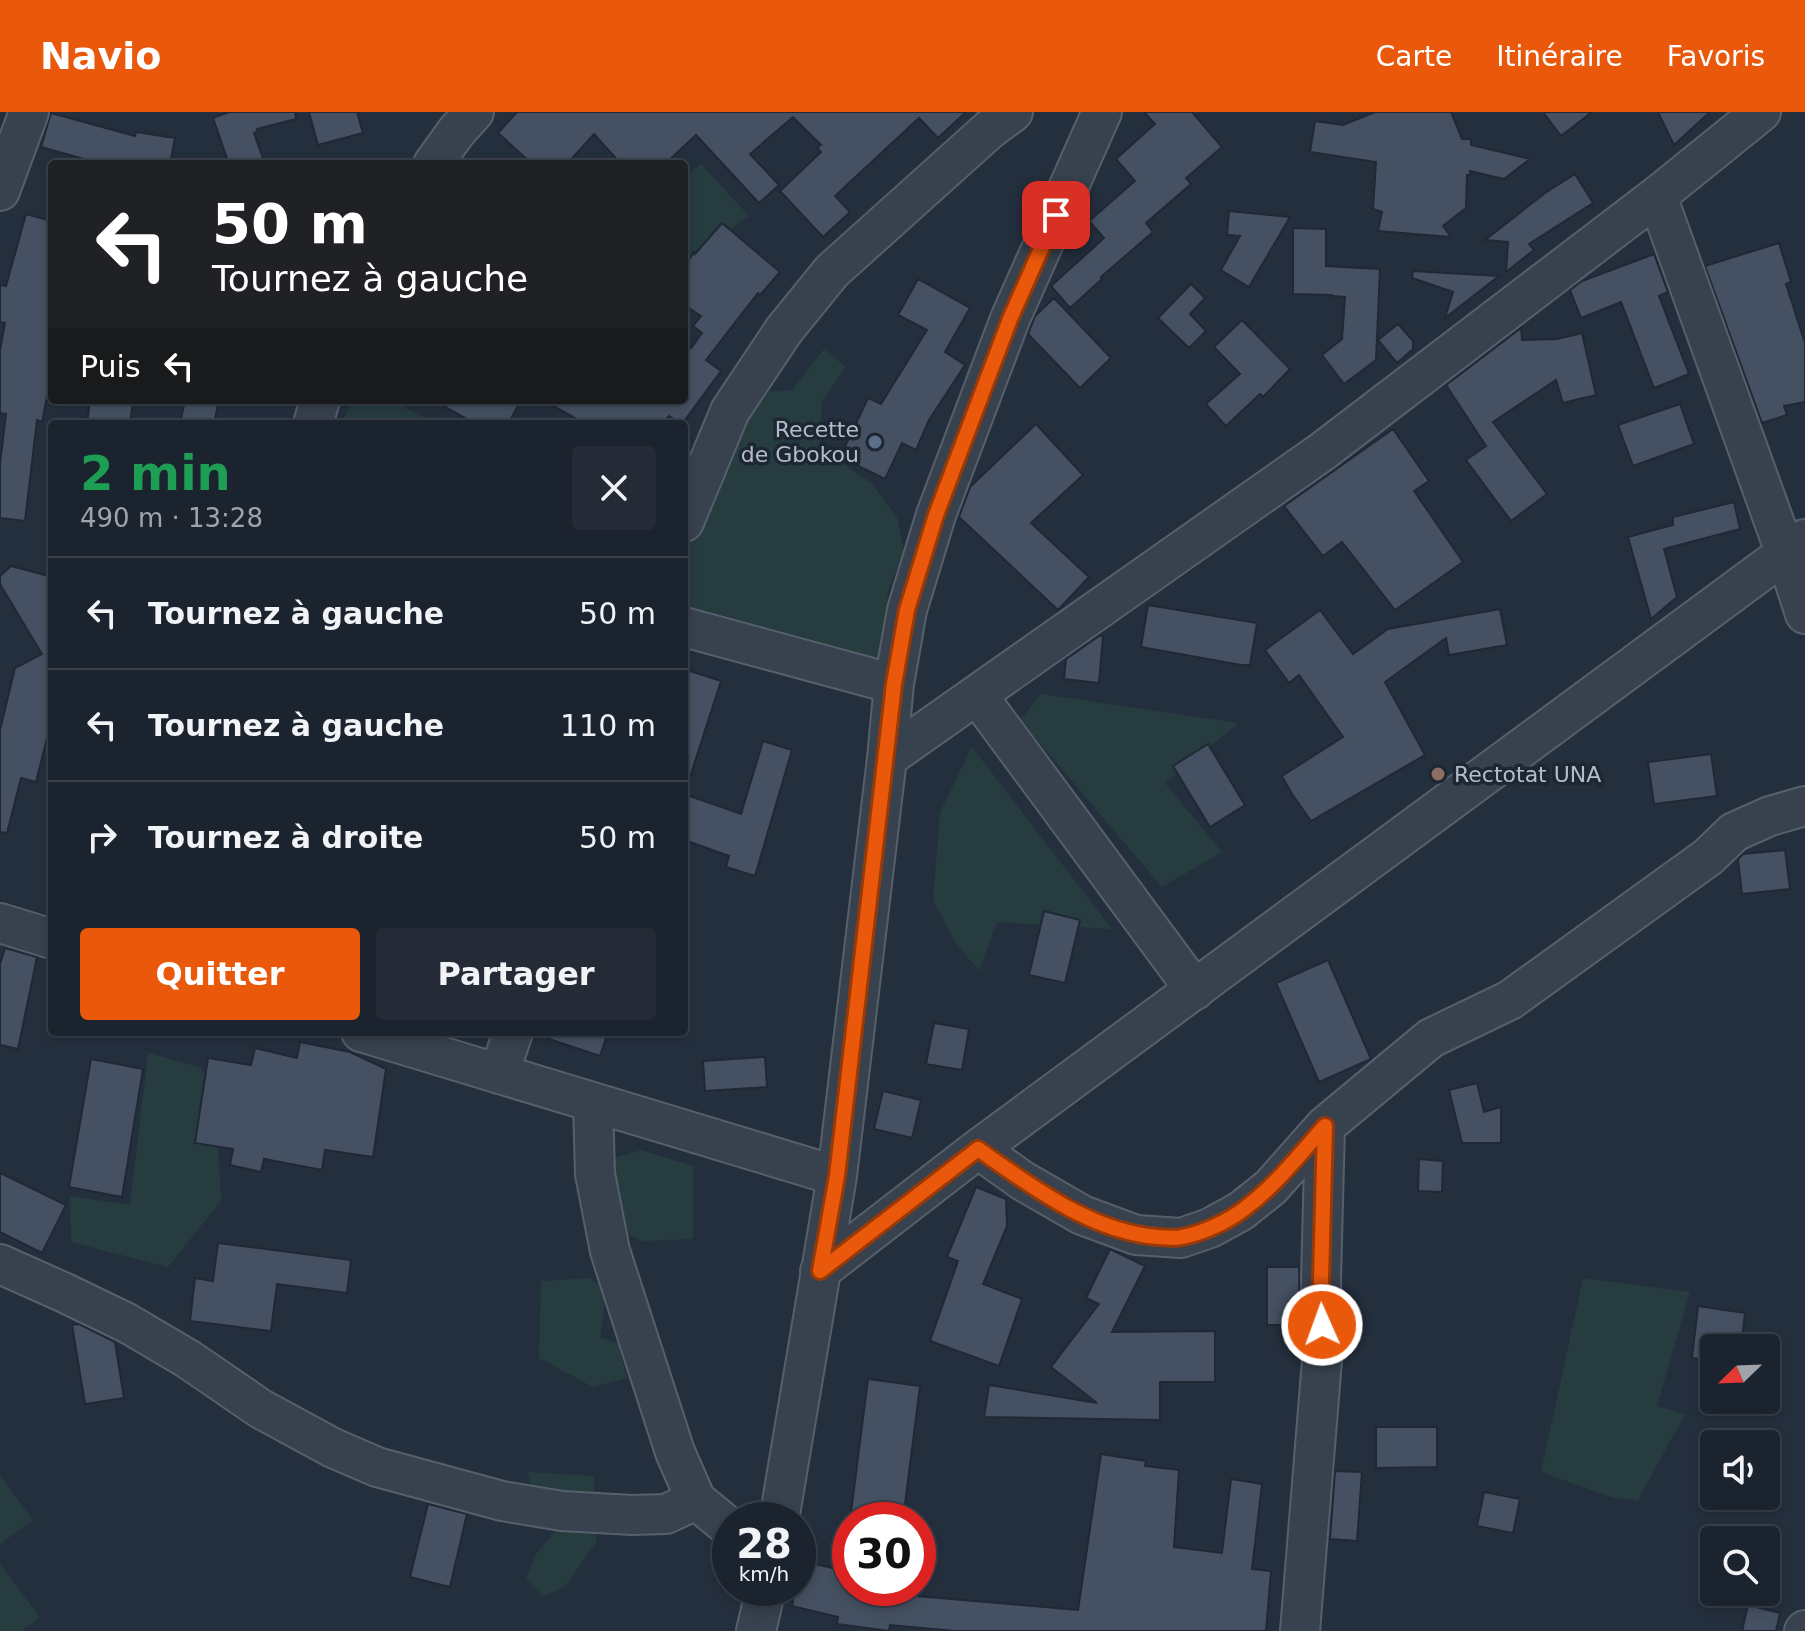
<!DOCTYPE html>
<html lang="fr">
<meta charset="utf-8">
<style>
body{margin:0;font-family:"DejaVu Sans",sans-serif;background:#242b36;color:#f1f3f6;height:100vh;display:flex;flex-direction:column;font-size:30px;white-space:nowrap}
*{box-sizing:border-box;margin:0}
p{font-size:26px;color:#a0a4aa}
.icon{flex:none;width:44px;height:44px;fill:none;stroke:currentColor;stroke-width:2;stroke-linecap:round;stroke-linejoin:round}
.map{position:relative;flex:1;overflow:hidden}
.panel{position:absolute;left:48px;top:308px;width:640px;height:616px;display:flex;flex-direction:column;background:#1b232e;border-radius:8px;box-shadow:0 4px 12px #0003,0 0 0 2px #39404a}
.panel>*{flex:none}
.banner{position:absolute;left:48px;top:48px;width:640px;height:244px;border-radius:8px;box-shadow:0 4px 12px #0003,0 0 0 2px #39404a;background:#202124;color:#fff;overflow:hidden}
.needle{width:52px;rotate:247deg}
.controls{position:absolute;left:1700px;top:1222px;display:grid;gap:16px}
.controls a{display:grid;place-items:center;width:80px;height:80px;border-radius:8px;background:#1b232e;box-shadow:0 4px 12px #0003,0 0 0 2px #39404a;font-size:40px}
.speed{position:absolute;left:712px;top:1390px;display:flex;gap:16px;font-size:40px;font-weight:700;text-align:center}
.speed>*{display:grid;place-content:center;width:104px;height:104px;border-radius:50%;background:#1b232e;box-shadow:0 4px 12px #0003,0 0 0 2px #39404a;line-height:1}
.speed small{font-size:20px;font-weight:400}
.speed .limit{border:12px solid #d22;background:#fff;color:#111}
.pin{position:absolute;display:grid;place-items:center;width:68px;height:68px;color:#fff;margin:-34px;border-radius:16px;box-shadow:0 4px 12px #0006}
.me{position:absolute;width:88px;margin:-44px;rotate:358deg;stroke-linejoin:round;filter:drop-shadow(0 0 6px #0008)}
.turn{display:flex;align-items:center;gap:28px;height:168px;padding:0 32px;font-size:36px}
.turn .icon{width:104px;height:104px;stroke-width:2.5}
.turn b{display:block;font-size:56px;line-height:68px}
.then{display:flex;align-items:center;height:76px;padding:0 32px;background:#0003;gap:16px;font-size:30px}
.round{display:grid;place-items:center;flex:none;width:84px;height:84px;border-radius:8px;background:#242b36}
.summary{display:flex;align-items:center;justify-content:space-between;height:136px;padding:0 32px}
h1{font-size:48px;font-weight:800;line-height:60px;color:#1e9e55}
.action{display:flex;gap:16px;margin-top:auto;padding:16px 32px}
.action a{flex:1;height:92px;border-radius:8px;background:#ea580c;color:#fff;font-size:32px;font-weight:800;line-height:92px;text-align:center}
.action a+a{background:#242b36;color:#f1f3f6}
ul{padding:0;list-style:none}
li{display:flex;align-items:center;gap:24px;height:112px;padding:0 32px;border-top:2px solid #39404a}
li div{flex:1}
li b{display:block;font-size:30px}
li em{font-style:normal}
header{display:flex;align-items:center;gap:48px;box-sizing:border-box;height:112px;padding:0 40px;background:#ea580c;color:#fff}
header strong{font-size:38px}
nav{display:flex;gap:44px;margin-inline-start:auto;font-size:28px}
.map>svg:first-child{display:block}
.green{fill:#263c3f}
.building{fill:#455162;stroke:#1f2835;stroke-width:2}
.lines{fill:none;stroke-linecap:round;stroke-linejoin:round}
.minor-casing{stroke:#565f6c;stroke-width:42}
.minor{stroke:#38414e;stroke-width:38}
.route-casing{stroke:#983908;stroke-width:20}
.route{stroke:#ea580c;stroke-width:14}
.service-dot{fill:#5c6f8a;stroke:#1d2633;stroke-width:3}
.education-dot{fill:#8d6e63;stroke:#1d2633;stroke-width:3}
.labels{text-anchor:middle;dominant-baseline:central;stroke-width:7;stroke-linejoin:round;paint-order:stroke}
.poi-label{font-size:22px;fill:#b4bcc9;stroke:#1d2633;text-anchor:end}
</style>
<header>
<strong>Navio</strong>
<nav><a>Carte</a><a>Itinéraire</a><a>Favoris</a></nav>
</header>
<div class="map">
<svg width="1805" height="1519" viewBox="0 0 1805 1519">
<rect width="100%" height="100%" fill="#242f3e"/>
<path class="green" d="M 701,52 L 749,104 L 684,151 L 684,66 Z
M 824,237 L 846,255 L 822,289 L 820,331 L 845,353 L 871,371 L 897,405 L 904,440 L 888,479 L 882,533 L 871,566 L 684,515 L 684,410 L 730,299 L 766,280 L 792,278 Z
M 353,288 L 391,288 L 437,312 L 341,312 Z
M 1041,582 L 1239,611 L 1165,671 L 1222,740 L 1162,775 L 1020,608 Z
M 972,635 L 1112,817 L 997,810 L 979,859 L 953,827 L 933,788 L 940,700 Z
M 148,941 L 200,955 L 215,978 L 221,1089 L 168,1155 L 71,1130 L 70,1084 L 130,1093 Z
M 641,1038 L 693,1054 L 693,1127 L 643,1129 L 622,1121 L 613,1046 Z
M 589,1166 L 607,1178 L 600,1226 L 618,1231 L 627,1266 L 593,1275 L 539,1246 L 541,1169 Z
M 1583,1166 L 1690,1180 L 1657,1294 L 1685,1302 L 1638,1388 L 1614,1386 L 1541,1360 Z
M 528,1360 L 594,1364 L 596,1430 L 565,1475 L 543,1484 L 526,1467 L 534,1445 L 553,1421 L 562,1399 L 533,1394 Z
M 0,1363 L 33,1408 L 0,1432 Z
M 0,1451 L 40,1506 L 21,1519 L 0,1519 Z"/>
<path class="building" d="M 229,0 L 295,0 L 296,7 L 257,17 L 258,19 L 254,21 L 265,52 L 229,52 L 213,6 Z
M 309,0 L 357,0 L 363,21 L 318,33 Z
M 517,0 L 966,0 L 938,26 L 919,6 L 835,84 L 850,100 L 823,125 L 780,79 L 821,40 L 817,36 L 821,33 L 793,5 L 750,42 L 779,73 L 759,91 L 696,23 L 665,52 L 621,52 L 594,22 L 567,52 L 532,52 L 498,21 Z
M 1144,0 L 1192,0 L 1222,35 L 1186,66 L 1191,72 L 1146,111 L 1153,120 L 1101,165 L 1102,167 L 1070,196 L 1051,174 L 1104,126 L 1089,109 L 1135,69 L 1116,47 L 1155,12 Z
M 1375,0 L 1451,0 L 1462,27 L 1471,27 L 1471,33 L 1530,47 L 1504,67 L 1470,59 L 1470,63 L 1467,63 L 1466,96 L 1443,114 L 1451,125 L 1378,119 L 1382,100 L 1373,97 L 1376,50 L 1310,40 L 1315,9 L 1343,13 Z
M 1543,0 L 1592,0 L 1561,24 Z
M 1658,0 L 1710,0 L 1674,33 Z
M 51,1 L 135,24 L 136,20 L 175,26 L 170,52 L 102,52 L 41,35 Z
M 1575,62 L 1593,91 L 1529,132 L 1534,138 L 1506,160 L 1508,130 L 1485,128 L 1545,81 Z
M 1229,99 L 1290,105 L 1249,175 L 1221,158 L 1240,124 L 1227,123 Z
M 26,102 L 52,109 L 52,270 L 50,270 L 42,310 L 37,308 L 25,409 L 0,406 L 0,352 L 6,302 L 0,301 L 0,238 L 5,211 L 0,210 L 0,173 L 6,174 Z
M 722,111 L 780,160 L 760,183 L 758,181 L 706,248 L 721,259 L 682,312 L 669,304 L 662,312 L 586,312 L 543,288 L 684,288 L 684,231 L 691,236 L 702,221 L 693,214 L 701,204 L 684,193 L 684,155 L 694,140 L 695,142 Z
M 1293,116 L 1326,117 L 1326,154 L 1380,157 L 1376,248 L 1344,272 L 1322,243 L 1342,227 L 1345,185 L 1332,184 L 1332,183 L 1293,182 Z
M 1779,131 L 1791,170 L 1786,172 L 1805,231 L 1805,290 L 1784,294 L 1787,303 L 1762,311 L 1705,154 Z
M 1654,142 L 1668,180 L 1659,184 L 1689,262 L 1654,276 L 1621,190 L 1581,206 L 1570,178 L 1582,169 Z
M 1413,159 L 1499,164 L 1445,206 L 1453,180 L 1412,166 Z
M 918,167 L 970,196 L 945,240 L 965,253 L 929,308 L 916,338 L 902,331 L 885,367 L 840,345 L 868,286 L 881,292 L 927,218 L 898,203 Z
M 1191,172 L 1205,186 L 1190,202 L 1206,219 L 1189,236 L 1158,206 Z
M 1054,186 L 1111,246 L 1080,276 L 1028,222 L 1035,204 Z
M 1242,208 L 1290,257 L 1263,285 L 1260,282 L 1226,314 L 1206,292 L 1240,262 L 1214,235 Z
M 1398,212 L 1413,229 L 1413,237 L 1397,251 L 1378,228 Z
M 1521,216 L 1522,228 L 1557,227 L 1582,221 L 1596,283 L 1563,291 L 1556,268 L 1493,310 L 1547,382 L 1511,409 L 1466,348 L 1486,334 L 1446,273 Z
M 90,288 L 116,288 L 133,290 L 130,312 L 87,312 Z
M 185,288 L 219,288 L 214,312 L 180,312 Z
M 433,288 L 521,288 L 508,312 L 476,312 Z
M 1680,292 L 1694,332 L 1633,354 L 1618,313 Z
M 1036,312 L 1083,363 L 1031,411 L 1089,465 L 1058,498 L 959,405 L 970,375 Z
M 1393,317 L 1429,369 L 1414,379 L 1463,450 L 1395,498 L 1342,430 L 1323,444 L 1284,394 Z
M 1734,390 L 1740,417 L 1664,437 L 1677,485 L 1651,507 L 1628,425 L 1673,413 L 1673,405 Z
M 11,454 L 52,465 L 52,607 L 36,670 L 21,666 L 7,721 L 0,720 L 0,618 L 15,556 L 42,542 L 0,472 L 0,464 Z
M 1148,493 L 1257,511 L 1250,553 L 1241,553 L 1141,535 Z
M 1500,497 L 1507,533 L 1449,543 L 1446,526 L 1385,570 L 1425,643 L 1311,709 L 1292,682 L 1282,664 L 1343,625 L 1299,563 L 1289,571 L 1265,538 L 1320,498 L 1353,542 L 1388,517 Z
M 1099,524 L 1103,524 L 1099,571 L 1064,567 L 1066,547 Z
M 684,557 L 721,569 L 688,671 L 684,671 Z
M 763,629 L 792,638 L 755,764 L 726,755 L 729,744 L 684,728 L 684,682 L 741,702 Z
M 1208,632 L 1245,693 L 1210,715 L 1173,654 Z
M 1711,642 L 1717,684 L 1654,692 L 1648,650 Z
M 1785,738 L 1790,777 L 1742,782 L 1738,747 L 1743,742 Z
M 1044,799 L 1080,808 L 1065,871 L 1029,863 Z
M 5,836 L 37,845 L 18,937 L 0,933 L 0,852 Z
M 1328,848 L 1371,947 L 1319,970 L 1276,871 Z
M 934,911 L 969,917 L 962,958 L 926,952 Z
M 541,920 L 608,920 L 600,944 L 540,924 Z
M 300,930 L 350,940 L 386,957 L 373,1045 L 325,1038 L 322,1058 L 264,1047 L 261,1060 L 230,1053 L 233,1037 L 195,1031 L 208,946 L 251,953 L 255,936 L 297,946 Z
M 765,945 L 767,975 L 705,979 L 703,949 Z
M 91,947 L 143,957 L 122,1085 L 69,1075 Z
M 1477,971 L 1484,1000 L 1501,995 L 1501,1031 L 1462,1031 L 1449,978 Z
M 883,979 L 921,988 L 912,1026 L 874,1017 Z
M 1419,1047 L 1443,1049 L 1442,1080 L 1418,1079 Z
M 0,1061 L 66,1093 L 42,1141 L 0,1120 Z
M 976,1075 L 1006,1087 L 1007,1114 L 983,1172 L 1022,1187 L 999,1254 L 930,1229 L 958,1149 L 947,1145 Z
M 218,1131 L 351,1148 L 347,1181 L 277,1172 L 271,1219 L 190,1209 L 195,1166 L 213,1169 Z
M 1110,1137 L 1145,1154 L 1112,1220 L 1215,1219 L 1215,1270 L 1160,1270 L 1160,1308 L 984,1305 L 989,1273 L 1097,1291 L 1051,1255 L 1099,1192 L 1086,1186 Z
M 1267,1155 L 1299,1155 L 1300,1213 L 1267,1213 Z
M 1698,1194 L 1745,1201 L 1741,1236 L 1714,1236 L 1714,1249 L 1692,1246 Z
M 79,1212 L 115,1230 L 124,1286 L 85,1292 L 72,1213 Z
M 868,1267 L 920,1274 L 903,1408 L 850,1408 Z
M 1376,1315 L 1437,1315 L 1437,1355 L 1376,1356 Z
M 1101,1342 L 1146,1349 L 1145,1354 L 1179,1358 L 1174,1435 L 1222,1441 L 1231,1367 L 1262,1372 L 1252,1457 L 1271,1459 L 1266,1519 L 955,1519 L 890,1513 L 889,1519 L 837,1512 L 838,1505 L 792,1494 L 796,1476 L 798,1476 L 802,1449 L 850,1460 L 850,1476 L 895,1476 L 894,1482 L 1078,1498 Z
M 1335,1359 L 1362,1360 L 1357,1429 L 1330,1427 Z
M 1484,1380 L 1520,1387 L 1513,1421 L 1477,1414 Z
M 428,1392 L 467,1402 L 450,1475 L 410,1465 Z
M 1748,1493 L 1780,1501 L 1776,1519 L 1742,1519 Z"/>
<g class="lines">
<g class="minor-casing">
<path id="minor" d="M 433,52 L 456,20 L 474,0
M 0,79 L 29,0
M 1657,84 L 1785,440 L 1805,502
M 313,312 L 320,288
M 684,410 L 730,299 L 784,218 L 832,159 L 990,17 L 1013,0
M 684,515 L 894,572
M 977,583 L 1195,878
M 887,646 L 1323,339 L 1657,84 L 1761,0
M 0,811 L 52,827
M 361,920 L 837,1064
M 499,962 L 513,920
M 593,990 L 595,1062 L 610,1139 L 675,1340 L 696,1388 L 730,1416
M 978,1037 L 1023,1069 L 1082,1103 L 1136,1123 L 1181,1126 L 1210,1116 L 1241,1099 L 1271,1075 L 1325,1014 L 1431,926 L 1510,888 L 1708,745 L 1734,720 L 1770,704 L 1805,694
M 0,1152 L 65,1181 L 127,1211 L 188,1247 L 261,1297 L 333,1336 L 377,1355 L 502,1389 L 562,1399 L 632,1403 L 666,1402 L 696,1388
M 820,1159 L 978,1037 L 1805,427
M 779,1408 L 837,1064 L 887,646 L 894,572 L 907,498 L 936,403 L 1010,207 L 1102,0
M 756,1519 L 766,1476
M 1300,1519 L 1323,1236 L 1321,1167 L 1325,1014
M 1804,1519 L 1805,1518"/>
</g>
<use href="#minor" class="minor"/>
</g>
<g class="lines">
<g class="route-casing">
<path id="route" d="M 1056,103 L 1010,207 L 936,403 L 907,498 L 894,572 L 837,1064 L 820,1159 L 978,1037 C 1031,1074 1091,1120 1158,1125 C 1166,1125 1175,1127 1182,1125 C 1203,1121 1227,1110 1244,1097 C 1275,1074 1299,1043 1325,1014 L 1321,1167 L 1322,1213"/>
</g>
<use href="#route" class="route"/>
</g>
<circle class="service-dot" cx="875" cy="330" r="8"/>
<circle class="education-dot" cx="1438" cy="662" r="8"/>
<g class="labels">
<g class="poi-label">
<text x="859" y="317">Recette<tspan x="859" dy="25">de Gbokou</tspan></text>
<text x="1454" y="662" text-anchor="start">Rectotat UNA</text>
</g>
</g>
</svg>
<div class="controls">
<a><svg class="needle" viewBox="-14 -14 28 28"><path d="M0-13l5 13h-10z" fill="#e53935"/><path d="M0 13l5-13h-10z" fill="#a0a4aa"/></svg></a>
<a><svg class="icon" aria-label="sound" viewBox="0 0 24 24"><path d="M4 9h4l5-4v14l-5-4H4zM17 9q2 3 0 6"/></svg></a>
<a><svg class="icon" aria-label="search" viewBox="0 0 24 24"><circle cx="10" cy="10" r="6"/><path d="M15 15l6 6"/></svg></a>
</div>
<div class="speed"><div>28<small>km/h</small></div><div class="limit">30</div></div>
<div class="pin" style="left:1056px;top:103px;background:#d93025"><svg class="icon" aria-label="arrive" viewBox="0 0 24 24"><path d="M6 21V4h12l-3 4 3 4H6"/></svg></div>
<svg class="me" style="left:1322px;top:1213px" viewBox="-20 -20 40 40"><circle r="17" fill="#ea580c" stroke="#fff" stroke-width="3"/><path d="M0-11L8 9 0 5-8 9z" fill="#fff"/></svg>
<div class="banner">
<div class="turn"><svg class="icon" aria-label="left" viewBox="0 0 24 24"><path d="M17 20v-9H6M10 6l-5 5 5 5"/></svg><div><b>50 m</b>Tournez à gauche</div></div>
<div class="then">Puis<svg class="icon" aria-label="left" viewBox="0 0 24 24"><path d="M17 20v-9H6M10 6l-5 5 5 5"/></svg></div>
</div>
<section class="panel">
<div class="summary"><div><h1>2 min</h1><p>490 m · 13:28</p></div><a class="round"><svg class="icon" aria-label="close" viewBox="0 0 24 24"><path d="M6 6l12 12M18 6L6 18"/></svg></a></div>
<ul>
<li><svg class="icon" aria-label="left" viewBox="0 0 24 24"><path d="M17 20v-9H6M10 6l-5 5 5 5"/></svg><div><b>Tournez à gauche</b></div><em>50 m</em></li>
<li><svg class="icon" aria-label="left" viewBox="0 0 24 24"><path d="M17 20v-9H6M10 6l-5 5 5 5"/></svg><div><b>Tournez à gauche</b></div><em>110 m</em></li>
<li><svg class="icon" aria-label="right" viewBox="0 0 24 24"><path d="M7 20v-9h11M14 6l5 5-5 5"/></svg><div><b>Tournez à droite</b></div><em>50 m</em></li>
</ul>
<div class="action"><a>Quitter</a><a>Partager</a></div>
</section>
</div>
